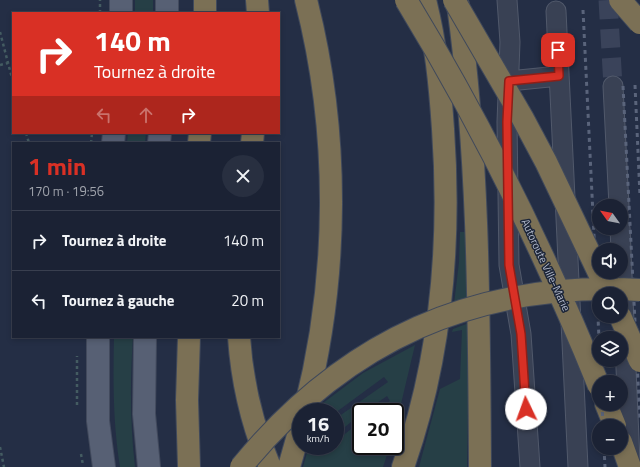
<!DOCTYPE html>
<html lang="fr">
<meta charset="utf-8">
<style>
body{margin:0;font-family:"Titillium Web",sans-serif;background:#282f40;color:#f1f3f6;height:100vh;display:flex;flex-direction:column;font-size:15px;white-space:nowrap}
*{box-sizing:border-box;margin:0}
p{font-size:13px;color:#a0a4ac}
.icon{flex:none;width:22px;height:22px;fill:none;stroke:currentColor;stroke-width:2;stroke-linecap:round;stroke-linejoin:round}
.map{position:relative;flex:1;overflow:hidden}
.panel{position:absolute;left:12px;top:142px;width:268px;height:196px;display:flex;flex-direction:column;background:#1b2234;border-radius:0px;box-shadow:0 2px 6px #0003,0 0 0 1px #393f4f}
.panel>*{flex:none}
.top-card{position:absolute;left:12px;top:12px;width:268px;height:122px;border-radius:0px;box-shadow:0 2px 6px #0003,0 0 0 1px #393f4f;background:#d93025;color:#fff;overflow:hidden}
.needle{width:26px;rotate:303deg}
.controls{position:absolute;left:592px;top:199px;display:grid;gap:8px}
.controls a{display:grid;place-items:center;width:36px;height:36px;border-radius:50%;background:#1b2234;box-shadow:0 2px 6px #0003,0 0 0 1px #393f4f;font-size:20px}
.speed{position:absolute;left:292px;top:403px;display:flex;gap:8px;font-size:20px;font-weight:700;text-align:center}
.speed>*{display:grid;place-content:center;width:52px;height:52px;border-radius:50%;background:#1b2234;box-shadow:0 2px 6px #0003,0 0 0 1px #393f4f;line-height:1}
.speed small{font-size:10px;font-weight:400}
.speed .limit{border:2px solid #111;border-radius:6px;background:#fff;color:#111}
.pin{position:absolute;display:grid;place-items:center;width:34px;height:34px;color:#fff;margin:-17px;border-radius:8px;box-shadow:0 2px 6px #0006}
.me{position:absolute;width:44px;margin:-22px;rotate:357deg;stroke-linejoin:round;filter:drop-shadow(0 0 3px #0008)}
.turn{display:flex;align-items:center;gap:14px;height:84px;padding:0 16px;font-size:18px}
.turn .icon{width:52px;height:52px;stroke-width:2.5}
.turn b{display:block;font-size:28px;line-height:34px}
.lanes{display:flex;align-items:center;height:38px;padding:0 16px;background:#0003;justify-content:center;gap:20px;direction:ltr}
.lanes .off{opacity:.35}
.round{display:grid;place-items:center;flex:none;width:42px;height:42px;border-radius:21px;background:#282f40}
.head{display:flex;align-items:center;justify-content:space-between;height:68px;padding:0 16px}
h1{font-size:24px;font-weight:700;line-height:30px;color:#d93025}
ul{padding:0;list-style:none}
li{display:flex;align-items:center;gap:12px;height:60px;padding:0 16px;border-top:1px solid #393f4f}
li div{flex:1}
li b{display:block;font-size:15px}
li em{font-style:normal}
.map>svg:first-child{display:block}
.green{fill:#263f46}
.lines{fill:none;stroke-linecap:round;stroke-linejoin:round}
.minor-tunnel{stroke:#3a435a;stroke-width:19;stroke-dasharray:19 10;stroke-linecap:butt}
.minor-casing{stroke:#51596b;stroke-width:21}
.major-casing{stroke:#424a5d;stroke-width:24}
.highway-casing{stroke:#40495b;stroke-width:24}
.path{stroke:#445c62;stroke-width:2.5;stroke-dasharray:3 3;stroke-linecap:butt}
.minor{stroke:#394154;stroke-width:19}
.major{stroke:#576074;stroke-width:22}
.highway{stroke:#7b7055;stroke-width:22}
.rail{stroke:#5a647b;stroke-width:3;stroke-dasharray:4 4;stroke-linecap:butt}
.highway-bridge-casing{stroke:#40495b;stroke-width:24;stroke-linecap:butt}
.highway-bridge{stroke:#7b7055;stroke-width:22}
.route-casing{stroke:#8d1f18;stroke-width:10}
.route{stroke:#d93025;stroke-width:7}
.labels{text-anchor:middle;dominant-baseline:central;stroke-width:3;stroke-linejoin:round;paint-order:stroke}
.street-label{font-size:11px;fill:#b6bdce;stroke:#1d2639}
</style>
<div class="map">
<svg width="640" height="467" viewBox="0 0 640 467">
<rect width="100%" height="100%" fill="#242e45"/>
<path class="green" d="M 135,0 L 153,0 L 153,13 L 135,13 Z
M 128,133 L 146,133 L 145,143 L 127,143 Z
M 460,232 L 467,232 L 470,298 L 454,304 L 459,262 Z
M 469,323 L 467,467 L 419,467 L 440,389 L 460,379 L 462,330 L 452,332 L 453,329 Z
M 114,337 L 133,337 C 130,380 130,424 135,467 L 120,467 C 113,424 113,381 114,337 Z
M 415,345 L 395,429 L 395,412 L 373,412 L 390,401 L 387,396 L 364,412 L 361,412 L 361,414 L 335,435 L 335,419 L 388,382 L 384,377 L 335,413 L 318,412 L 319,406 L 363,373 Z
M 361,421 L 361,446 L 390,446 L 383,467 L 303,467 L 309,446 L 321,446 L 324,451 L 330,446 L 335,446 L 335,442 Z"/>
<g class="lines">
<path class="minor-tunnel" d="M 608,0 L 613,86"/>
<g class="minor-casing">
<path id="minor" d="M 507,0 L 510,42 L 507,122 L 509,265 L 521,334 L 530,467
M 556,11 L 578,467
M 509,81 L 559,76
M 613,86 L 619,206
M 620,228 L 621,250
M 621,251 L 630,462"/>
</g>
<g class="major-casing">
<path id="major" d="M 121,13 L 121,0
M 167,13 L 167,0
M 113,143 L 114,133
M 159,143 L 160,133
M 98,337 L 98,421 L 104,467
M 145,337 L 144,414 L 149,467"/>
</g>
<g class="highway-casing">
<path id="highway" d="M 257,0 L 258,13
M 458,5 C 479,158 479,313 480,467
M 205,13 L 205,0
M 199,143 L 200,133
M 252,143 L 253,133
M 239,337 C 242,382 252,425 270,467
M 606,404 L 615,426
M 305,409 C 339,276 340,133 306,0
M 621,442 L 630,467
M 189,467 L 187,400 L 189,337
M 289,467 L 301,425
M 403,467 C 441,359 451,242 443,129 C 440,85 436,43 425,0"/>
</g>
<path class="path" d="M 100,13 L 100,0
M 0,32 L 13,82
M 0,65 L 8,63
M 26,133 L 29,143
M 91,143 L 92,133
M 77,405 L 77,356
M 0,447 L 4,467
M 81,454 L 83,465"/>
<use href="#minor" class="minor"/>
<use href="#major" class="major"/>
<use href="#highway" class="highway"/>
<path class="rail" d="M 583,10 L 599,338
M 635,85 L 640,196
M 623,86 L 640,420
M 600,360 L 601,382
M 602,404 L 603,426
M 604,448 L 605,467"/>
<g class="highway-bridge-casing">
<path id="highway-bridge" d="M 406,0 C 481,123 545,253 599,386
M 454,0 L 522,117 L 546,162 L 609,294
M 620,0 L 640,23
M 620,316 L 640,361
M 241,467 C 345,340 476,281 640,290"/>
</g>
<use href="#highway-bridge" class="highway-bridge"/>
</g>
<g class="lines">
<g class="route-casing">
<path id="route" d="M 526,409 L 521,334 L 509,265 L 507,122 L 509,81 L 559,76 L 558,50"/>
</g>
<use href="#route" class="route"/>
</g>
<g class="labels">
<g class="street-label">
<text transform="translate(546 265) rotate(65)">Autoroute Ville-Marie</text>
</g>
</g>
</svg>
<div class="controls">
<a><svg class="needle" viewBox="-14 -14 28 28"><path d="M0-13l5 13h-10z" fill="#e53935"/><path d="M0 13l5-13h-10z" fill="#a0a4ac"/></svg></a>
<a><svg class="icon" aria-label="sound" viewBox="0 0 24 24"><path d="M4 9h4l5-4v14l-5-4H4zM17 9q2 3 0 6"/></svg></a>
<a><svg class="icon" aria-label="search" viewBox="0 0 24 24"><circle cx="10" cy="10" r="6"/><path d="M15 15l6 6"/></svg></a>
<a><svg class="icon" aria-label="layers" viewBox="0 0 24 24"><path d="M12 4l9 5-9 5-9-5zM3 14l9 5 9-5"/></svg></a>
<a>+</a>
<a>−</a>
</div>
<div class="speed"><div>16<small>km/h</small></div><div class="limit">20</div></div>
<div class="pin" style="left:558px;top:50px;background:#d93025"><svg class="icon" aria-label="arrive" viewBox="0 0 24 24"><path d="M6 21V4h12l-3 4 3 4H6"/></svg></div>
<svg class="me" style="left:526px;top:409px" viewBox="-20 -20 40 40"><circle r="19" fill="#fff"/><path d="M0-13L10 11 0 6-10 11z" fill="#d93025"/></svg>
<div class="top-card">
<div class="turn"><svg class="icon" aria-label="right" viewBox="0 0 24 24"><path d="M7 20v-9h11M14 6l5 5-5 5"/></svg><div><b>140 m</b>Tournez à droite</div></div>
<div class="lanes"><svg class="icon off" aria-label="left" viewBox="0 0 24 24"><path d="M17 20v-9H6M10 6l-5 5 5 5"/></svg><svg class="icon off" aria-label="ahead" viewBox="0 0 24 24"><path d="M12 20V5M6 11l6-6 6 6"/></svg><svg class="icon" aria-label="right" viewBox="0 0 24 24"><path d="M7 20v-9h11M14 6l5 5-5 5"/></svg></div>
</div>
<section class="panel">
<div class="head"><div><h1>1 min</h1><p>170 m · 19:56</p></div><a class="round"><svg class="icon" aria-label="close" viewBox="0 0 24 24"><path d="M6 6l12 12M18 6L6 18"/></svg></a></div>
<ul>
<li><svg class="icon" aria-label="right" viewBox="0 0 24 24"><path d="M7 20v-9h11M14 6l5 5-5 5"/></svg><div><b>Tournez à droite</b></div><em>140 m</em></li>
<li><svg class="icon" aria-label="left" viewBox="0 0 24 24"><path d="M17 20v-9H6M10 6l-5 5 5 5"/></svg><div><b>Tournez à gauche</b></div><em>20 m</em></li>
</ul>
</section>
</div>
